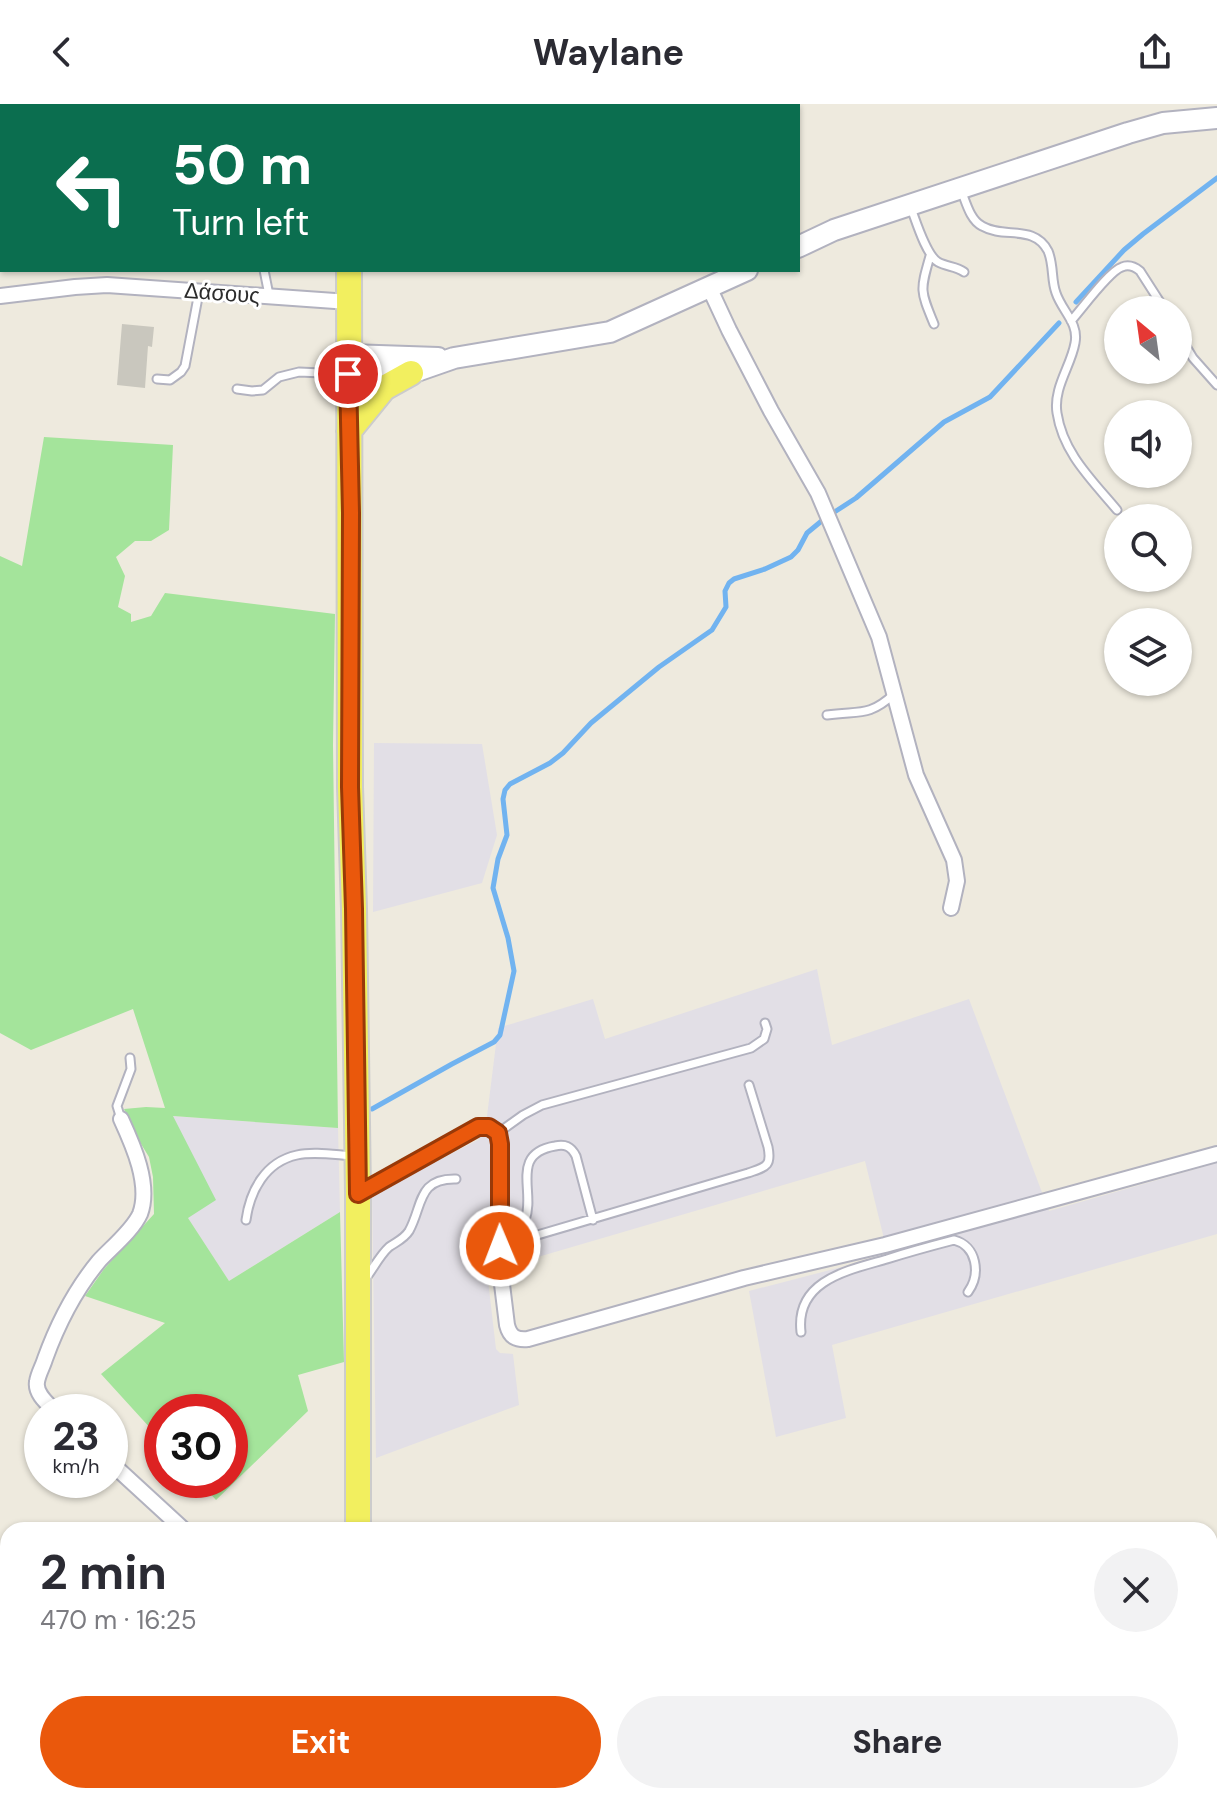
<!DOCTYPE html>
<meta charset="utf-8">
<style>
body{margin:0;font-family:"DM Sans",sans-serif;background:#f2f2f3;color:#2b2b33;height:100vh;display:flex;flex-direction:column;font-size:30px;white-space:nowrap}
*{box-sizing:border-box;margin:0}
p{font-size:26px;color:#7c7c81}
.icon{flex:none;width:44px;height:44px;fill:none;stroke:currentColor;stroke-width:2;stroke-linecap:round;stroke-linejoin:round}
.map{position:relative;flex:1;overflow:hidden}
.panel{position:absolute;left:0px;top:1418px;width:1218px;height:282px;display:flex;flex-direction:column;background:#fff;border-radius:24px 24px 0 0;box-shadow:0 2px 6px #0004}
.panel>*{flex:none}
.top-card{position:absolute;left:0px;top:0px;width:800px;height:168px;box-shadow:0 2px 6px #0004;background:#0b6e4f;color:#fff;overflow:hidden}
.needle{width:52px;rotate:331deg}
.tools{position:absolute;left:1104px;top:192px;display:grid;gap:16px}
.tools a{display:grid;place-items:center;width:88px;height:88px;border-radius:50%;background:#fff;box-shadow:0 2px 6px #0004;font-size:40px}
.speed{position:absolute;left:24px;top:1290px;display:flex;gap:16px;font-size:40px;font-weight:700;text-align:center}
.speed>*{display:grid;place-content:center;width:104px;height:104px;border-radius:50%;background:#fff;box-shadow:0 2px 6px #0004;line-height:1}
.speed small{font-size:20px;font-weight:400}
.speed .limit{border:12px solid #d22;background:#fff;color:#111}
.pin{position:absolute;display:grid;place-items:center;width:68px;height:68px;color:#fff;margin:-34px;border:4px solid #fff;border-radius:50%;box-shadow:0 2px 8px #0007}
.me{position:absolute;width:88px;margin:-44px;rotate:359deg;stroke-linejoin:round;filter:drop-shadow(0 0 6px #0008)}
.turn{display:flex;align-items:center;gap:28px;height:168px;padding:0 40px;font-size:36px}
.turn .icon{width:104px;height:104px;stroke-width:2.5}
.turn b{display:block;font-size:56px;line-height:68px}
.round{display:grid;place-items:center;flex:none;width:84px;height:84px;border-radius:42px;background:#f2f2f3}
.overview{display:flex;align-items:center;justify-content:space-between;height:136px;padding:0 40px}
h1{font-size:48px;font-weight:700;line-height:60px}
.action{display:flex;gap:16px;margin-top:auto;padding:16px 40px}
.action a{flex:1;height:92px;border-radius:48px;background:#ea580c;color:#fff;font-size:32px;font-weight:700;line-height:92px;text-align:center}
.action a+a{background:#f2f2f3;color:#2b2b33}
header{display:flex;justify-content:space-between;align-items:center;height:104px;padding:0 40px;background:#fff;font-size:36px;font-weight:700}
.map>svg:first-child{display:block}
.industrial{fill:#e2dfe6}
.green{fill:#a4e49b}
.lines{fill:none;stroke-linecap:round;stroke-linejoin:round}
.stream{stroke:#71b3f0;stroke-width:5}
.building{fill:#c9c7be}
.lane-casing{stroke:#b2b2bf;stroke-width:11}
.street-casing{stroke:#b2b2bf;stroke-width:18}
.secondary-casing{stroke:#b2b2bf;stroke-width:24}
.primary-casing{stroke:#ccc;stroke-width:28}
.lane{stroke:#fff;stroke-width:7}
.street{stroke:#fff;stroke-width:14}
.secondary{stroke:#fff;stroke-width:20}
.primary{stroke:#f2ef5f;stroke-width:24}
.route-casing{stroke:#983908;stroke-width:20}
.route{stroke:#ea580c;stroke-width:14}
.labels{text-anchor:middle;dominant-baseline:central;stroke-width:6;stroke-linejoin:round;paint-order:stroke}
.street-label{font-size:22px;fill:#2c2c2c;stroke:#fff}
</style>
<header><svg class="icon" aria-label="back" viewBox="0 0 24 24"><path d="M15 5l-7 7 7 7"/></svg>Waylane<svg class="icon" aria-label="share" viewBox="0 0 24 24"><path d="M12 15V3M7 8l5-5 5 5M5 13v7h14v-7"/></svg></header>
<div class="map">
<svg width="1217" height="1699" viewBox="0 0 1217 1699">
<rect width="100%" height="100%" fill="#eeeade"/>
<path class="industrial" d="M 374,639 L 482,640 L 497,731 L 482,779 L 373,808 Z
M 817,865 L 832,941 L 969,895 L 1049,1107 L 1217,1059 L 1217,1130 L 832,1241 L 846,1314 L 776,1333 L 749,1187 L 888,1151 L 865,1057 L 487,1168 L 496,1245 L 500,1249 L 513,1250 L 519,1301 L 376,1354 L 372,1090 L 478,1036 L 486,1020 L 498,924 L 593,895 L 605,935 Z
M 172,1012 L 338,1024 L 340,1108 L 229,1177 L 187,1113 Z"/>
<path class="green" d="M 44,333 L 173,341 L 169,426 L 151,437 L 135,437 L 116,453 L 125,472 L 118,503 L 131,510 L 131,518 L 151,512 L 165,489 L 335,510 L 333,641 L 338,1024 L 173,1012 L 216,1096 L 188,1114 L 229,1177 L 340,1108 L 344,1258 L 298,1271 L 308,1307 L 216,1396 L 198,1376 L 230,1376 L 230,1308 L 162,1308 L 162,1337 L 101,1270 L 165,1219 L 85,1192 L 104,1165 L 154,1110 L 153,1073 L 149,1053 L 138,1035 L 124,1005 L 146,1003 L 165,1004 L 133,905 L 31,946 L 0,929 L 0,452 L 22,462 Z"/>
<g class="lines">
<path class="stream" d="M 1076,198 L 1124,146 L 1143,130 L 1217,74
M 836,407 L 856,394 L 944,318 L 990,293 L 1059,219
M 372,1005 L 452,960 L 494,938 L 500,931 L 514,867 L 508,834 L 493,784 L 498,755 L 507,731 L 503,695 L 505,686 L 510,680 L 550,659 L 563,649 L 591,619 L 659,563 L 712,526 L 726,503 L 725,487 L 729,479 L 734,475 L 765,465 L 791,453 L 798,446 L 807,429 L 824,415"/>
</g>
<path class="building" d="M 122,220 L 154,223 L 152,243 L 148,242 L 145,284 L 117,281 Z"/>
<g class="lines">
<g class="lane-casing">
<path id="lane" d="M 542,2 L 549,0
M 961,86 C 966,98 970,116 982,122 C 1004,135 1034,120 1048,147 C 1054,161 1051,176 1056,189 C 1062,207 1079,219 1075,239 C 1071,262 1053,284 1057,309 C 1063,349 1092,376 1117,406
M 911,104 C 916,117 926,151 938,158 C 947,163 956,162 964,168
M 930,152 C 920,187 920,186 934,220
M 264,166 L 269,191
M 1071,217 C 1082,205 1109,167 1122,163 C 1129,160 1135,163 1140,167 L 1165,206
M 1178,229 L 1193,254 L 1217,281
M 157,275 L 170,276 L 181,268 L 185,262 L 199,188
M 237,285 L 252,287 L 263,286 L 279,273 L 299,268 L 345,270
M 827,611 C 858,606 868,614 894,590
M 121,1015 L 117,1002 L 131,965 L 130,954
M 498,1029 L 523,1011 L 542,1001 L 751,944 L 764,935 L 767,925 L 765,919
M 246,1116 C 250,1087 265,1058 297,1051 C 314,1047 336,1051 354,1052
M 499,1133 C 509,1131 521,1125 525,1116 C 536,1088 509,1050 555,1042 C 565,1040 571,1042 576,1052 L 593,1116
M 500,1142 L 748,1069 C 765,1063 772,1063 768,1043 L 749,981
M 366,1174 C 373,1165 380,1151 389,1143 C 396,1138 404,1135 409,1127 C 423,1102 417,1074 456,1075
M 801,1228 C 795,1176 849,1166 887,1155 C 909,1148 931,1142 954,1136 C 977,1142 981,1170 968,1188
M 336,1699 L 336,1692"/>
</g>
<g class="street-casing">
<path id="street" d="M 709,183 L 729,226 L 771,307 L 818,389 L 879,533 L 916,671 L 954,756 L 957,777 L 951,804
M 0,192 L 75,183 L 107,181 L 349,198
M 358,1090 L 478,1023 C 492,1020 498,1027 500,1040 L 500,1164 L 507,1221 C 510,1233 516,1236 528,1235 L 744,1174 L 885,1141 L 1217,1050
M 56,1308 C 48,1300 35,1290 37,1278 C 38,1270 43,1262 45,1255 C 58,1219 75,1186 99,1157 C 111,1144 133,1126 140,1110 C 151,1081 133,1041 121,1015
M 110,1358 L 184,1426
M 100,1699 C 157,1685 218,1699 275,1692"/>
</g>
<g class="secondary-casing">
<path id="secondary" d="M 798,143 L 834,126 L 1128,29 L 1163,19 L 1217,14
M 349,251 L 438,254
M 348,270 L 391,271 L 411,269 L 454,254 L 610,228 L 747,166"/>
</g>
<g class="primary-casing">
<path id="primary" d="M 347,0 L 347,2
M 349,166 L 350,683 L 354,805 L 358,1090 L 358,1426
M 349,327 L 384,284 L 411,269
M 358,1692 L 358,1699"/>
</g>
<use href="#lane" class="lane"/>
<use href="#street" class="street"/>
<use href="#secondary" class="secondary"/>
<use href="#primary" class="primary"/>
</g>
<g class="lines">
<g class="route-casing">
<path id="route" d="M 348,270 L 351,409 L 350,683 L 354,805 L 358,1090 L 478,1023 L 489,1023 L 498,1029 L 500,1040 L 500,1142"/>
</g>
<use href="#route" class="route"/>
</g>
<g class="labels">
<g class="street-label">
<text transform="translate(222 189) rotate(4)">Δάσους</text>
</g>
</g>
</svg>
<div class="tools">
<a><svg class="needle" viewBox="-14 -14 28 28"><path d="M0-13l5 13h-10z" fill="#e53935"/><path d="M0 13l5-13h-10z" fill="#7c7c81"/></svg></a>
<a><svg class="icon" aria-label="sound" viewBox="0 0 24 24"><path d="M4 9h4l5-4v14l-5-4H4zM17 9q2 3 0 6"/></svg></a>
<a><svg class="icon" aria-label="search" viewBox="0 0 24 24"><circle cx="10" cy="10" r="6"/><path d="M15 15l6 6"/></svg></a>
<a><svg class="icon" aria-label="layers" viewBox="0 0 24 24"><path d="M12 4l9 5-9 5-9-5zM3 14l9 5 9-5"/></svg></a>
</div>
<div class="speed"><div>23<small>km/h</small></div><div class="limit">30</div></div>
<div class="pin" style="left:348px;top:270px;background:#d93025"><svg class="icon" aria-label="arrive" viewBox="0 0 24 24"><path d="M6 21V4h12l-3 4 3 4H6"/></svg></div>
<svg class="me" style="left:500px;top:1142px" viewBox="-20 -20 40 40"><circle r="17" fill="#ea580c" stroke="#fff" stroke-width="3"/><path d="M0-11L8 9 0 5-8 9z" fill="#fff"/></svg>
<div class="top-card">
<div class="turn"><svg class="icon" aria-label="left" viewBox="0 0 24 24"><path d="M17 20v-9H6M10 6l-5 5 5 5"/></svg><div><b>50 m</b>Turn left</div></div>
</div>
<section class="panel">
<div class="overview"><div><h1>2 min</h1><p>470 m · 16:25</p></div><a class="round"><svg class="icon" aria-label="close" viewBox="0 0 24 24"><path d="M6 6l12 12M18 6L6 18"/></svg></a></div>
<div class="action"><a>Exit</a><a>Share</a></div>
</section>
</div>
